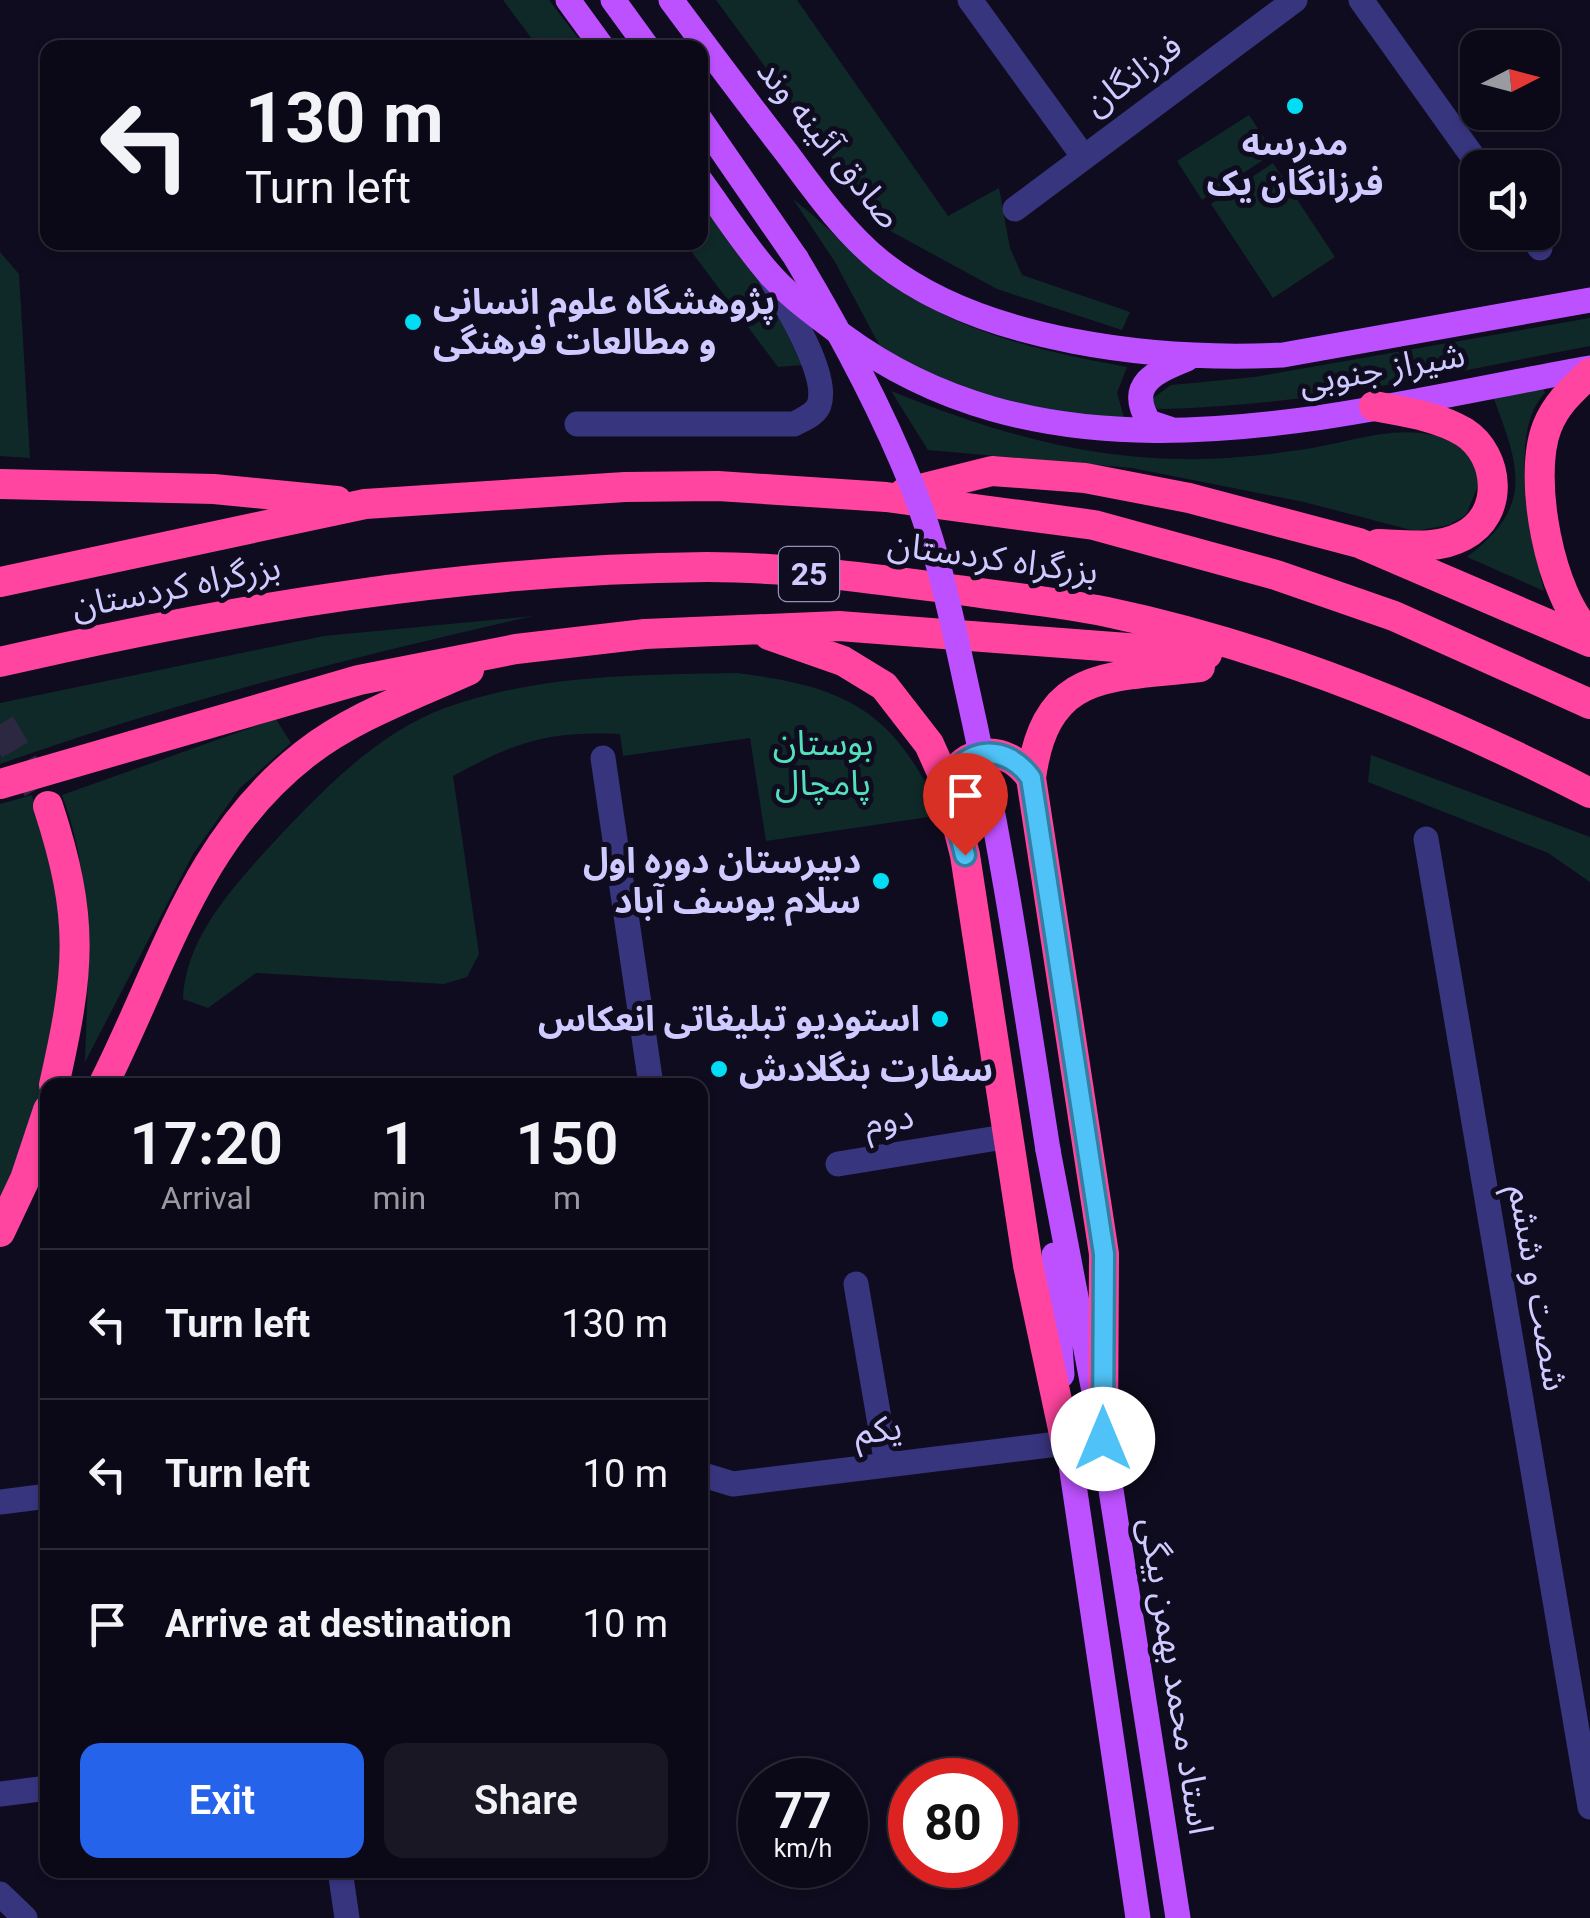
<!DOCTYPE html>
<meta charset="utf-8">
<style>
body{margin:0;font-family:Roboto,"Noto Sans Arabic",sans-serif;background:#191724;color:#f1f3f6;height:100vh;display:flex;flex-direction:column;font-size:38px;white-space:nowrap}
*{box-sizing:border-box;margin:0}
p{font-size:32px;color:#9a9aa1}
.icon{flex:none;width:55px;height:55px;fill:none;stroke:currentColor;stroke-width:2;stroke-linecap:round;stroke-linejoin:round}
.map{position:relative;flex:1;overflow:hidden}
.panel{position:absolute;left:40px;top:1078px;width:668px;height:800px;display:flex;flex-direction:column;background:#0b0917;border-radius:20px;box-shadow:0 2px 8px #0004,0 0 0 2px #2b2a36}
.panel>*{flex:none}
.hud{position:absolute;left:40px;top:40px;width:668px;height:210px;border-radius:20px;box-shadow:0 2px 8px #0004,0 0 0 2px #2b2a36;background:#0b0917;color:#f1f3f6;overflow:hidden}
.needle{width:65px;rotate:84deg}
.fabs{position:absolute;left:1460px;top:30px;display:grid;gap:20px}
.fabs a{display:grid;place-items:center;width:100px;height:100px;border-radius:20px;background:#0b0917;box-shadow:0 2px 8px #0004,0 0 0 2px #2b2a36;font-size:50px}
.speed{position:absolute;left:738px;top:1758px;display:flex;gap:20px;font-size:50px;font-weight:700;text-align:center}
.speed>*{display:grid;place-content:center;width:130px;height:130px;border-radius:50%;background:#0b0917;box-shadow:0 2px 8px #0004,0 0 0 2px #2b2a36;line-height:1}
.speed small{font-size:25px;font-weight:400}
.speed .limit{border:15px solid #d22;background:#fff;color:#111}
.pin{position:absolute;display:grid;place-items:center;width:85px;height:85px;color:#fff;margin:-102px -42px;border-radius:50% 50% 50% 0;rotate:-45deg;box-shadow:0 0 10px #0007}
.pin .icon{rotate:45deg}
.me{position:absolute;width:110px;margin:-55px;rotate:0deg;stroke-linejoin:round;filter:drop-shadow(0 0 8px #0008)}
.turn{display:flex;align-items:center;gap:35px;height:210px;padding:0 40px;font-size:45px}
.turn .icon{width:130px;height:130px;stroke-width:2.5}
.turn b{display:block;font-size:70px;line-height:85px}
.eta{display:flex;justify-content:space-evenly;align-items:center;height:170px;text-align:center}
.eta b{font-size:60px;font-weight:600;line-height:70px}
.primary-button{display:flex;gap:20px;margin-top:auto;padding:20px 40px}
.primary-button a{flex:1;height:115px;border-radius:20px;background:#2563eb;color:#fff;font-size:40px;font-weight:600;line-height:115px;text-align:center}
.primary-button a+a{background:#191724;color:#f1f3f6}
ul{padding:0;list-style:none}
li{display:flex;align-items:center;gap:30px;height:150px;padding:0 40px;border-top:2px solid #2b2a36}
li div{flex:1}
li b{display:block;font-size:38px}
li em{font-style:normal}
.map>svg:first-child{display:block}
.green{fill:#0f2928}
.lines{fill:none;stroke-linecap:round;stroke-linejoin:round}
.highway-tunnel{stroke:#2c2841;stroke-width:30;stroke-dasharray:30 15;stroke-linecap:butt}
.minor{stroke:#38357f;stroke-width:25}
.major{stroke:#bd51ff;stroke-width:25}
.highway{stroke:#ff459f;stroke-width:30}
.major-bridge{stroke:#bd51ff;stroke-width:25}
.route-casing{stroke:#337fa1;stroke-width:25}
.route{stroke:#4fc3f7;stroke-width:18}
.poi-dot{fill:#00ddf5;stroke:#0f0c1f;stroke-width:4}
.labels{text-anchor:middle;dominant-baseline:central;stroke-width:10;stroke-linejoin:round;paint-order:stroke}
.shield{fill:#0f0c1f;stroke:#9591bc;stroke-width:2.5}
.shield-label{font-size:32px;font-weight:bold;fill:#cfcaff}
.street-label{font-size:35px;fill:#cfcaff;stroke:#0f0c1f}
.poi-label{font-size:35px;font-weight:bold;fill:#cfcaff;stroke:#0f0c1f;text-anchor:start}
.park-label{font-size:35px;fill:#53e1bd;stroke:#0f0c1f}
</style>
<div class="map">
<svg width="1590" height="1918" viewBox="0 0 1590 1918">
<rect width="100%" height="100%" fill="#0f0c1f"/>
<path class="green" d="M 503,0 L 549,0 L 585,47 L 538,47 Z
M 716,0 L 797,0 L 948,216 L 999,188 L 1010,248 L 1022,275 L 1130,312 L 1122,330 L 997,289 L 883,227 Z
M 1249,115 L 1274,153 L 1202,200 L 1177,161 Z
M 1273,163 L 1335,257 L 1273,298 L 1211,204 Z
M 793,199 C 826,225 855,255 888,280 C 956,333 1044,352 1127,367 L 1117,393 L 1125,421 L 989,401 L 883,352 L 835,262 Z
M 700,200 L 758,275 L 802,365 L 778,367 L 685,243 L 700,242 Z
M 0,252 L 19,274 L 30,458 L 0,456 Z
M 1590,318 L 1590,346 C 1448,373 1303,407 1158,409 L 1149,401 L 1171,385 L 1255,377 Z
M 1543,386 L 1545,393 C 1506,432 1533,542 1544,591 L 1467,557 C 1534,506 1520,469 1494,399 Z
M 891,391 C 985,429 1075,457 1178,459 C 1217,460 1259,456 1299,450 C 1363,441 1406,416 1468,448 L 1480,481 L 1466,515 L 1449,525 L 1415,531 L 1304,502 L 1132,468 L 928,450 Z
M 533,616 C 352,657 174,702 0,764 L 0,703 L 324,636 Z
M 738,673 C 849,688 893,710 942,815 L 766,841 L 750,738 L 623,756 L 620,734 C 547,731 516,742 453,776 L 479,954 L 467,977 L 444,984 L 256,973 L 208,1008 L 183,999 C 185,943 226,895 262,855 C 312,801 373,734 445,708 C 539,674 639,675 738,673 Z
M 276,719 L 291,743 L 240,788 L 193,854 L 85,1062 C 88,969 95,884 62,795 Z
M 1371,755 L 1590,837 L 1590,882 L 1548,853 L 1368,782 Z
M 32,795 C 43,834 59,875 62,915 C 70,1003 39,1120 0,1199 L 0,804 Z"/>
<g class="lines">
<path class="highway-tunnel" d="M 0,724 L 48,806"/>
<path class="minor" d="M 970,0 L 1083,156
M 1361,0 L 1481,168
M 1015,209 L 1295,0
M 1528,232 L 1540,248
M 577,424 L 794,424 C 803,419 815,415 819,405 C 830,375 785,305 771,278
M 603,758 L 651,1085
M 1426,839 L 1590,1807
M 838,1164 L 1010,1136
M 856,1284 L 887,1465
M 700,1474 L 733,1484 L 1066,1443
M 0,1502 L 48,1496
M 0,1794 L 48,1788
M 340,1870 L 347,1918
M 0,1894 L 25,1918"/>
<path class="major" d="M 568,0 L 603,48
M 613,0 L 648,48
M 671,0 C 709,51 747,102 786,152 C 814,190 844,232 881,262 C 983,343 1158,361 1283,355 L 1590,300
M 700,119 L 796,258
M 700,180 C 722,210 743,243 767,271 C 788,296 817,316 842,335 C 1064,499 1344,411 1590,368
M 1170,429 L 1149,422 C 1126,384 1155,372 1187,359
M 1048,1150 L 1103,1439 L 1178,1918
M 1054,1255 L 1062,1375
M 1065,1424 L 1138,1918"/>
<path class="highway" d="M 1590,373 C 1572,390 1556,404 1547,427 C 1527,477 1550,598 1590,634
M 1374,406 C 1405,412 1437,416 1464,432 C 1500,455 1505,515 1463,536 C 1437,550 1407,545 1378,544
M 0,484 L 214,489 L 337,501
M 904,493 L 992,471 L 1085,478 L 1189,498 L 1359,543 L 1590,642
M 0,582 L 365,504 L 625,487 L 718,486 L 886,497 L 1094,525 L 1276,575 L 1394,616 L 1590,704
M 769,635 L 843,661 L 884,686 L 929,744 L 947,784 L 965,855 L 1028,1265 L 1066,1443
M 0,662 C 233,608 467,569 707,567 C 783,567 861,577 936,587 C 993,595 1050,601 1107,612 C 1274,647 1439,715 1590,793
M 0,784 L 359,680 L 516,649 L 645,634 L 839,626 L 1207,654
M 947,784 C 965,746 1006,743 1031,778
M 48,806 C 85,919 80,970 54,1085
M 103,1085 C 164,965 194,841 305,754 C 352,717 414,695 469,670
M 0,1232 L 25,1179 L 48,1110
M 1103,1439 L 1104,1254 L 1031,778 C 1046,668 1108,678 1200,667"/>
<path class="major-bridge" d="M 796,258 C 840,332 881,407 913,488 C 939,553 953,625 968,693 C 1002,844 1024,997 1048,1150"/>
</g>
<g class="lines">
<g class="route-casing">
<path id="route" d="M 965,855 L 947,784 C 965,746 1006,743 1031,778 L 1104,1254 L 1103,1439"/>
</g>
<use href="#route" class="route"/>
</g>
<g class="poi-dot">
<circle cx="1295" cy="106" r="10"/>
<circle cx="413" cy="322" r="10"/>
<circle cx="881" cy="881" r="10"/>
<circle cx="940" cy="1019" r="10"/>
<circle cx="719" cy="1069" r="10"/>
</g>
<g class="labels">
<rect class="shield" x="779" y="547" width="60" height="54" rx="8"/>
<g class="shield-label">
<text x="809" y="574">25</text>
</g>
<g class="street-label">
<text transform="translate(1133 75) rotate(-36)">فرزانگان</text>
<text transform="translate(829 144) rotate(51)">صادق آئینه وند</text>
<text transform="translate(1382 369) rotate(-10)">شیراز جنوبی</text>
<text transform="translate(993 558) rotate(8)">بزرگراه کردستان</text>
<text transform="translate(176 587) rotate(-11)">بزرگراه کردستان</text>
<text transform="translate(889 1120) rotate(-9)">دوم</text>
<text transform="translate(1538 1288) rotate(80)">شصت و ششم</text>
<text transform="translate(878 1430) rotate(-7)">یکم</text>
<text transform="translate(1176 1676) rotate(81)">استاد محمد بهمن بیگی</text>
</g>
<g class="poi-label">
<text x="1295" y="143" text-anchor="middle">مدرسه<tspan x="1295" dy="40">فرزانگان یک</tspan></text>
<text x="433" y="302">پژوهشگاه علوم انسانی<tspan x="433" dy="40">و مطالعات فرهنگی</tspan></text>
<text x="861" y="861" text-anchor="end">دبیرستان دوره اول<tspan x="861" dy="40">سلام یوسف آباد</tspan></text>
<text x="920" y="1019" text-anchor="end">استودیو تبلیغاتی انعکاس</text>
<text x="739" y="1069">سفارت بنگلادش</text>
</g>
<g class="park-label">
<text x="823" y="743">بوستان<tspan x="823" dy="40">پامچال</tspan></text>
</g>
</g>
</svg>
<div class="fabs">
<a><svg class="needle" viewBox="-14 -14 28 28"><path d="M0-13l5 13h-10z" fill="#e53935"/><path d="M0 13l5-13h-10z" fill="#9a9aa1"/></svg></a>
<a><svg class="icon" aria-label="sound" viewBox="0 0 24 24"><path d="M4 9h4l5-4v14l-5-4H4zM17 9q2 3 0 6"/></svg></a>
</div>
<div class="speed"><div>77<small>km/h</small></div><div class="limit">80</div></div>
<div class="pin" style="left:965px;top:855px;background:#d93025"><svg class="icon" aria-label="arrive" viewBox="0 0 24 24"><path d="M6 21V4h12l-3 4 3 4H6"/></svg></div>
<svg class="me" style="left:1103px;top:1439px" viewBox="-20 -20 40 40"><circle r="19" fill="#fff"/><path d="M0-13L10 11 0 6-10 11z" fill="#4fc3f7"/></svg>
<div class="hud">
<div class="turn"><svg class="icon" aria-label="left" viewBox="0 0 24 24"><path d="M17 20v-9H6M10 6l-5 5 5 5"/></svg><div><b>130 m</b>Turn left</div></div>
</div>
<section class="panel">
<div class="eta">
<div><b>17:20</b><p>Arrival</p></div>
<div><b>1</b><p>min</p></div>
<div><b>150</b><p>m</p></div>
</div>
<ul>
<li><svg class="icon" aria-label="left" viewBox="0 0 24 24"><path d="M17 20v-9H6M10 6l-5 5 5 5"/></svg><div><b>Turn left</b></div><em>130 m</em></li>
<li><svg class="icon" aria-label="left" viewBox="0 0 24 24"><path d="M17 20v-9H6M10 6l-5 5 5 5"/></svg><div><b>Turn left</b></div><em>10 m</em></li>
<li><svg class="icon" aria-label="arrive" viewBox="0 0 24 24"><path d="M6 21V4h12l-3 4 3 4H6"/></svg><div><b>Arrive at destination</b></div><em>10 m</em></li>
</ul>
<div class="primary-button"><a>Exit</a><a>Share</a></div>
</section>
</div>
